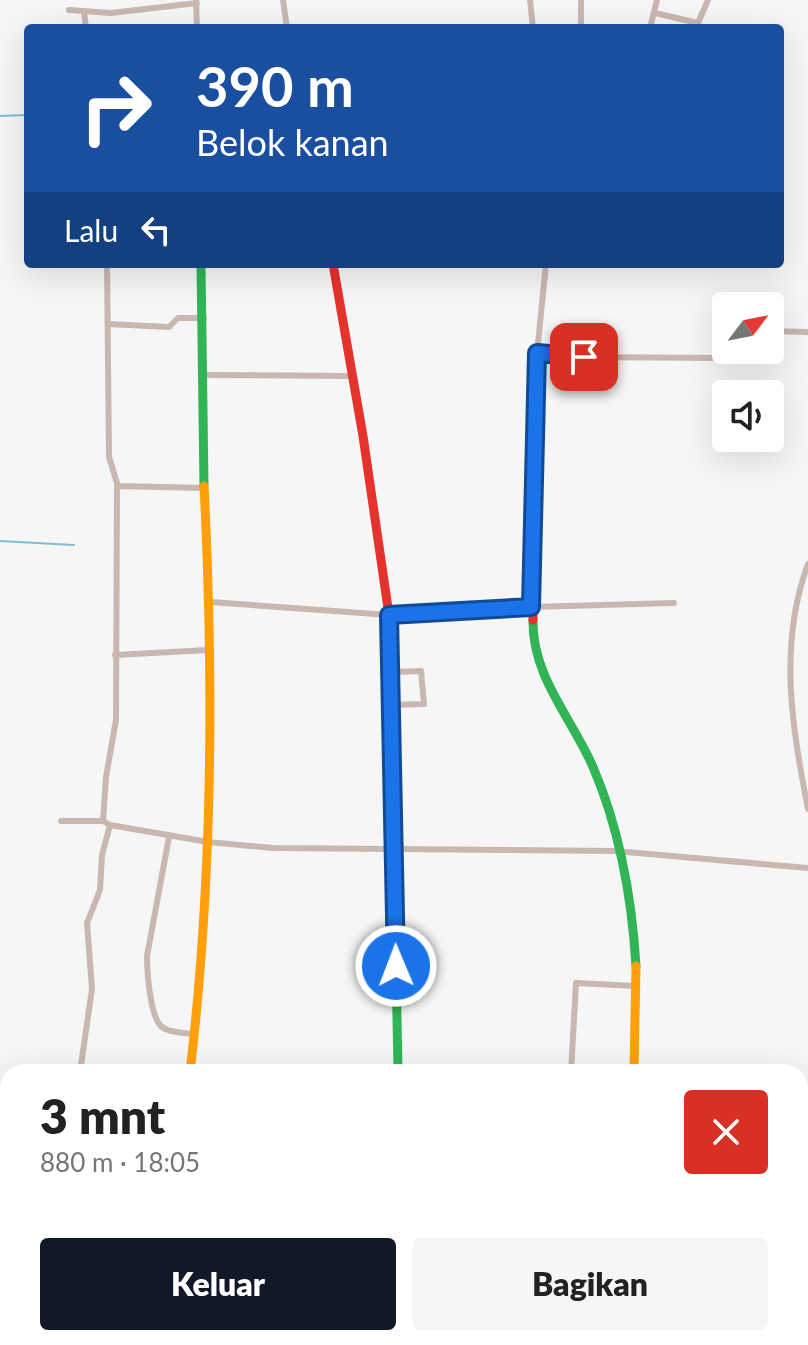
<!DOCTYPE html>
<html lang="id">
<meta charset="utf-8">
<style>
body{margin:0;font-family:Lato,sans-serif;background:#f6f6f6;color:#222;height:100vh;display:flex;flex-direction:column;font-size:30px;white-space:nowrap}
*{box-sizing:border-box;margin:0}
p{font-size:26px;color:#767676}
.icon{flex:none;width:44px;height:44px;fill:none;stroke:currentColor;stroke-width:2;stroke-linecap:round;stroke-linejoin:round}
.map{position:relative;flex:1;overflow:hidden}
.details{position:absolute;left:0px;top:1064px;width:808px;height:282px;display:flex;flex-direction:column;background:#fff;border-radius:24px 24px 0 0;box-shadow:0 8px 32px #0002}
.details>*{flex:none}
.top-card{position:absolute;left:24px;top:24px;width:760px;height:244px;border-radius:8px;box-shadow:0 8px 32px #0002;background:#1a4fa0;color:#fff;overflow:hidden}
.needle{width:52px;rotate:58deg}
.controls{position:absolute;left:712px;top:292px;display:grid;gap:16px}
.controls a{display:grid;place-items:center;width:72px;height:72px;border-radius:8px;background:#fff;box-shadow:0 8px 32px #0002;font-size:40px}
.pin{position:absolute;display:grid;place-items:center;width:68px;height:68px;color:#fff;margin:-34px;border-radius:16px;box-shadow:0 4px 12px #0006}
.me{position:absolute;width:88px;margin:-44px;rotate:359deg;stroke-linejoin:round;filter:drop-shadow(0 0 6px #0008)}
.turn{display:flex;align-items:center;gap:28px;height:168px;padding:0 40px;font-size:36px}
.turn .icon{width:104px;height:104px;stroke-width:2.5}
.turn b{display:block;font-size:56px;line-height:68px}
.then{display:flex;align-items:center;height:76px;padding:0 40px;background:#0003;gap:16px;font-size:30px}
.round{display:grid;place-items:center;flex:none;width:84px;height:84px;border-radius:8px;background:#f6f6f6}
.summary{display:flex;align-items:center;justify-content:space-between;height:136px;padding:0 40px}
h1{font-size:48px;font-weight:800;line-height:60px}
.primary-button{display:flex;gap:16px;margin-top:auto;padding:16px 40px}
.primary-button a{flex:1;height:92px;border-radius:8px;background:#111827;color:#fff;font-size:32px;font-weight:800;line-height:92px;text-align:center}
.primary-button a+a{background:#f6f6f6;color:#222}
.map>svg:first-child{display:block}
.lines{fill:none;stroke-linecap:round;stroke-linejoin:round}
.stream{stroke:#7dbed4;stroke-width:2}
.street{stroke:#c8b8b0;stroke-width:6}
.fast{stroke:#30b455;stroke-width:9}
.slow{stroke:#ff9f0a;stroke-width:9}
.jam{stroke:#e5322d;stroke-width:9}
.route-casing{stroke:#114b97;stroke-width:20}
.route{stroke:#1a73e8;stroke-width:14}
</style>
<div class="map">
<svg width="808" height="1345" viewBox="0 0 808 1345">
<rect width="100%" height="100%" fill="#f6f6f6"/>
<g class="lines">
<path class="stream" d="M 0,116 L 28,115
M 0,541 L 74,545"/>
<path class="street" d="M 196,0 L 197,28
M 283,0 L 287,28
M 530,0 L 533,28
M 69,10 L 111,13 L 197,3
M 84,12 L 86,28
M 655,13 L 698,23 L 708,0
M 581,28 L 581,0
M 650,28 L 657,0
M 546,264 L 537,353 L 584,357 L 725,358 L 741,356 L 752,350
M 108,324 L 169,327 L 178,318 L 204,318
M 770,331 L 808,332
M 204,375 L 352,376
M 117,486 L 204,488
M 808,564 C 778,645 792,727 808,809
M 210,602 L 389,615 L 529,607 L 674,603
M 115,655 L 208,650
M 391,672 L 421,671 L 424,704 L 392,705
M 61,821 L 103,821 L 110,825 L 208,842 L 273,848 L 615,851 L 808,868
M 103,821 L 106,777 L 116,720 L 117,483 L 109,457 L 107,264
M 169,837 L 147,956 C 147,971 150,1018 162,1027 C 170,1033 185,1033 194,1034
M 80,1072 L 92,989 L 87,923 L 100,890 L 102,855 L 110,825
M 571,1072 L 576,983 L 636,986
M 633,1338 L 634,1345
M 145,1345 L 147,1338
M 375,1345 L 376,1338"/>
<path class="fast" d="M 201,264 L 204,486
M 533,620 C 532,677 572,718 593,767 C 620,830 632,899 636,966
M 392,747 L 398,1072"/>
<path class="slow" d="M 190,1072 C 213,878 214,681 204,486
M 634,1072 L 636,966"/>
<path class="jam" d="M 333,264 L 363,436 L 389,615 L 392,747
M 533,620 L 537,353"/>
</g>
<g class="lines">
<g class="route-casing">
<path id="route" d="M 396,966 L 389,615 L 531,607 L 537,353 L 584,357"/>
</g>
<use href="#route" class="route"/>
</g>
</svg>
<div class="controls">
<a><svg class="needle" viewBox="-14 -14 28 28"><path d="M0-13l5 13h-10z" fill="#e53935"/><path d="M0 13l5-13h-10z" fill="#767676"/></svg></a>
<a><svg class="icon" aria-label="sound" viewBox="0 0 24 24"><path d="M4 9h4l5-4v14l-5-4H4zM17 9q2 3 0 6"/></svg></a>
</div>
<div class="pin" style="left:584px;top:357px;background:#d93025"><svg class="icon" aria-label="arrive" viewBox="0 0 24 24"><path d="M6 21V4h12l-3 4 3 4H6"/></svg></div>
<svg class="me" style="left:396px;top:966px" viewBox="-20 -20 40 40"><circle r="17" fill="#1a73e8" stroke="#fff" stroke-width="3"/><path d="M0-11L8 9 0 5-8 9z" fill="#fff"/></svg>
<div class="top-card">
<div class="turn"><svg class="icon" aria-label="right" viewBox="0 0 24 24"><path d="M7 20v-9h11M14 6l5 5-5 5"/></svg><div><b>390 m</b>Belok kanan</div></div>
<div class="then">Lalu<svg class="icon" aria-label="left" viewBox="0 0 24 24"><path d="M17 20v-9H6M10 6l-5 5 5 5"/></svg></div>
</div>
<section class="details">
<div class="summary"><div><h1>3 mnt</h1><p>880 m · 18:05</p></div><a class="round" style="background:#d93025;color:#fff"><svg class="icon" aria-label="close" viewBox="0 0 24 24"><path d="M6 6l12 12M18 6L6 18"/></svg></a></div>
<div class="primary-button"><a>Keluar</a><a>Bagikan</a></div>
</section>
</div>
